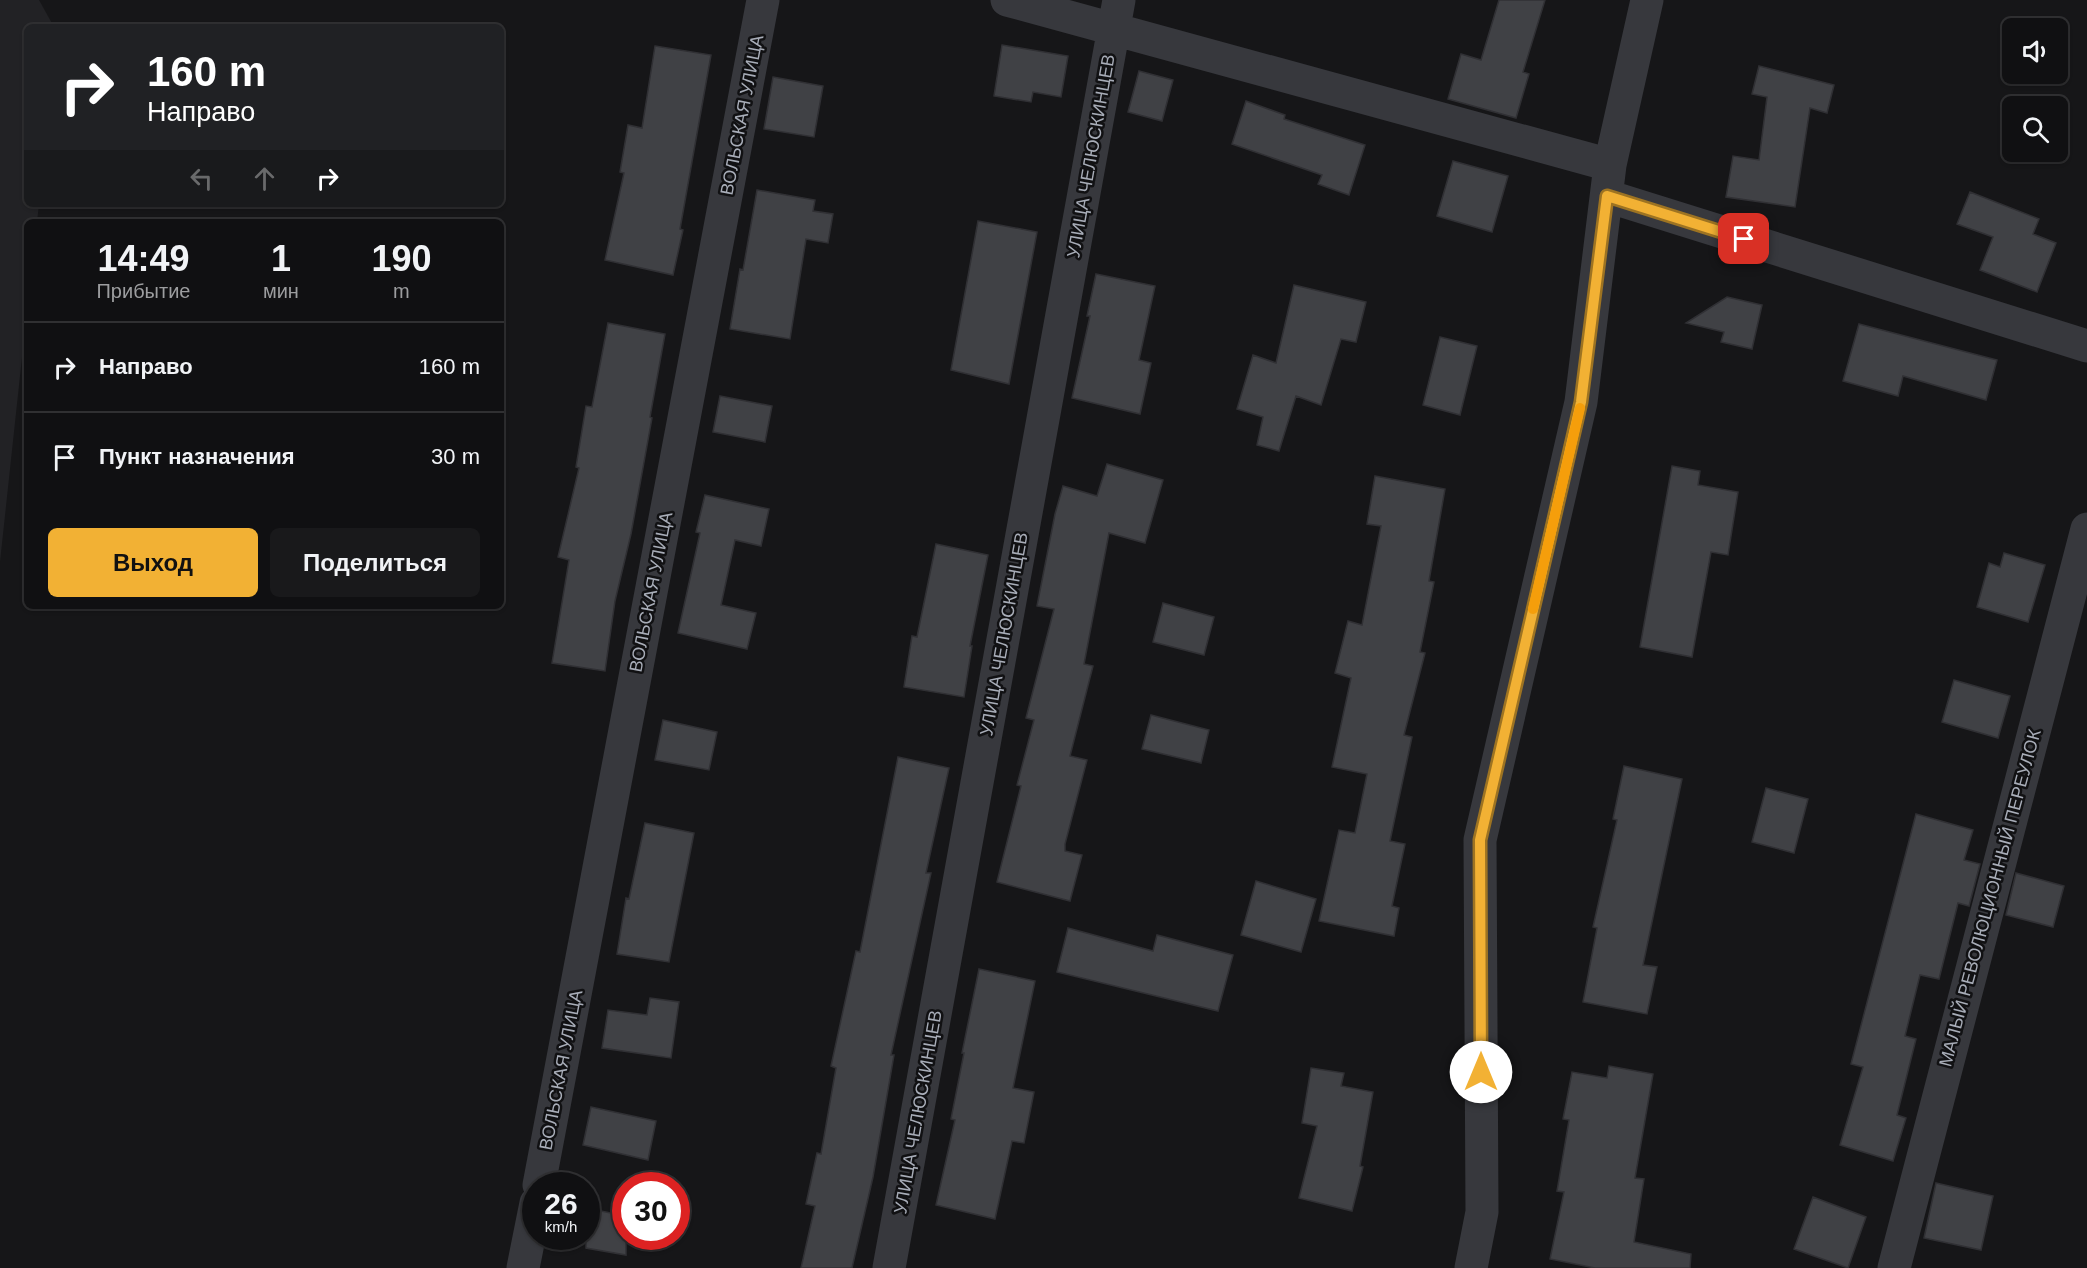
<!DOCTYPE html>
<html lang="ru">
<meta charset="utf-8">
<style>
body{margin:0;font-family:Helvetica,sans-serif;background:#19191b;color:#f1f3f6;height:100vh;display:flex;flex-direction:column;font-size:22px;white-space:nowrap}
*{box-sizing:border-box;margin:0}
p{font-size:20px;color:#9c9d9f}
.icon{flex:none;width:33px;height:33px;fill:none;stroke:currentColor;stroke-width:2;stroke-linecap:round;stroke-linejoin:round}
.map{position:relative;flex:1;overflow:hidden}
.panel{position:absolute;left:24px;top:219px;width:480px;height:390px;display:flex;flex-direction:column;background:#101012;border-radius:9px;box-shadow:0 2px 4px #0004,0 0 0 2px #303032}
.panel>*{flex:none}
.banner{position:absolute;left:24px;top:24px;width:480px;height:183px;border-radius:9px;box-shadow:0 2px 4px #0004,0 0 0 2px #303032;background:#202124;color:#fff;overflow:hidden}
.controls{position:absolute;left:2002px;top:18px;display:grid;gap:12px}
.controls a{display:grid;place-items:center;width:66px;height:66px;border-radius:9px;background:#101012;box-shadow:0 2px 4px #0004,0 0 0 2px #303032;font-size:30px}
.speed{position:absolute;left:522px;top:1172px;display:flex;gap:12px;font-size:30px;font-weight:700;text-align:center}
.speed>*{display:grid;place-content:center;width:78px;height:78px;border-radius:50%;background:#101012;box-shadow:0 2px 4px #0004,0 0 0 2px #303032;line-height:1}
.speed small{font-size:15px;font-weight:400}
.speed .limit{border:9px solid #d22;background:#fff;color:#111}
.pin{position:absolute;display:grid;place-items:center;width:51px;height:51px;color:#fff;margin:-26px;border-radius:12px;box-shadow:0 3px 9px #0006}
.me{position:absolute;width:66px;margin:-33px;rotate:0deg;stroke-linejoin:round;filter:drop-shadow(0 0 4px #0008)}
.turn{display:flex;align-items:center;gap:21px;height:126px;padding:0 24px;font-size:27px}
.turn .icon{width:78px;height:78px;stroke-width:2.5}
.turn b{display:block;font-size:42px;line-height:51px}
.lanes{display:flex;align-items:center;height:57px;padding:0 24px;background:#0003;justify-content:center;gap:30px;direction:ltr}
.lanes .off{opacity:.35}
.eta{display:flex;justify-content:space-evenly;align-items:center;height:102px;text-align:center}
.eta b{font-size:36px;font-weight:700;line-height:42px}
.primary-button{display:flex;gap:12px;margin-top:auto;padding:12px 24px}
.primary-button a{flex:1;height:69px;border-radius:9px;background:#f2b134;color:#111;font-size:24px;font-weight:700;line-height:69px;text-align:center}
.primary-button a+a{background:#19191b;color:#f1f3f6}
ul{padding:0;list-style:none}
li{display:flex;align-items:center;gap:18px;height:90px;padding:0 24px;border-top:2px solid #303032}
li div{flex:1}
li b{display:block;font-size:22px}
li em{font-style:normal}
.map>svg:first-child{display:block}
.built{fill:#222225}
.building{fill:#404145;stroke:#303034;stroke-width:1.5}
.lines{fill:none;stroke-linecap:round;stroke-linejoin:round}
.minor{stroke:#37383d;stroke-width:33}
.route-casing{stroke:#9d7322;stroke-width:15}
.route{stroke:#f2b134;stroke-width:10}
.slow{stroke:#f59e0b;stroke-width:10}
.labels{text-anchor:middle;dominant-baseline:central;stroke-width:5;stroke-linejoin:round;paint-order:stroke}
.street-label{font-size:18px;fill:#a8adb8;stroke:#111113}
</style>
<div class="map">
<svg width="2087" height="1268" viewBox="0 0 2087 1268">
<rect width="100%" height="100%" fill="#161618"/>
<path class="built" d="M 0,0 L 39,0 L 54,27 L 27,27 L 27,204 L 39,204 L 37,222 L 27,222 L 27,311 L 0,562 Z"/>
<path class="building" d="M 1499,0 L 1545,0 L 1523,72 L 1529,74 L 1516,118 L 1448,99 L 1461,54 L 1481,60 Z
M 1002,45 L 1068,56 L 1061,97 L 1033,92 L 1031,102 L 994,96 Z
M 655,46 L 711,55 L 680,229 L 683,230 L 673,275 L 605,260 L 624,173 L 620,172 L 628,125 L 642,128 Z
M 1759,66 L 1834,85 L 1827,113 L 1810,108 L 1795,207 L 1726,197 L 1733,156 L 1759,160 L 1767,97 L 1752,94 Z
M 1139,71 L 1173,80 L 1162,121 L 1128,112 Z
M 773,77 L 823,86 L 814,137 L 764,129 Z
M 1246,101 L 1285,115 L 1284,119 L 1365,145 L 1349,195 L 1318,184 L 1322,175 L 1232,144 Z
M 1453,161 L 1508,176 L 1492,232 L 1437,216 Z
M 757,190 L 815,200 L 813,211 L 833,214 L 828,243 L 806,239 L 790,339 L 730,329 L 740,269 L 743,270 Z
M 1970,192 L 2039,219 L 2033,234 L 2056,243 L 2037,292 L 1980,270 L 1993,237 L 1957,224 Z
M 978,221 L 1037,232 L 1009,384 L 951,370 Z
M 1096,274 L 1155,286 L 1139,360 L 1151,363 L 1140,414 L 1072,398 L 1090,316 L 1087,316 Z
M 1294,285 L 1366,302 L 1356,342 L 1341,339 L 1321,405 L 1296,396 L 1279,451 L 1257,445 L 1263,417 L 1237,409 L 1253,355 L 1276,363 Z
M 1727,297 L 1762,305 L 1752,349 L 1721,342 L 1724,332 L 1686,323 Z
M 608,323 L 665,334 L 650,417 L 652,418 L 631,534 L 615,601 L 605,671 L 552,663 L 569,560 L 558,557 L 579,468 L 576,467 L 586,406 L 592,407 Z
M 1859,324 L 1997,360 L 1986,400 L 1903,376 L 1898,396 L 1843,381 Z
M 1440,337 L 1477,346 L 1460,415 L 1423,405 Z
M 720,396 L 772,406 L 765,442 L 713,432 Z
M 1107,464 L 1163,480 L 1145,543 L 1109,533 L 1084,664 L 1093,666 L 1070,756 L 1087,760 L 1065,844 L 1065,851 L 1082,855 L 1070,901 L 997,882 L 1021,786 L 1017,785 L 1034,720 L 1026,718 L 1054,609 L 1037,606 L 1055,514 L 1063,486 L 1097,496 Z
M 1672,466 L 1700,471 L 1698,485 L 1738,492 L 1728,555 L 1711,552 L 1692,657 L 1640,647 Z
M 1375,476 L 1445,489 L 1429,581 L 1434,582 L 1420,652 L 1425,653 L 1404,735 L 1412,737 L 1390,841 L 1405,844 L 1392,906 L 1399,908 L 1394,936 L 1319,921 L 1339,830 L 1355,833 L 1367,774 L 1332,767 L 1351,678 L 1335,673 L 1348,621 L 1362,625 L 1381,526 L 1367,524 Z
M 705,495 L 769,509 L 761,546 L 735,540 L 721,605 L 756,613 L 747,649 L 678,633 L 700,533 L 696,532 Z
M 936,544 L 988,555 L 970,646 L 972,646 L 964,697 L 904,687 L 912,636 L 917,637 Z
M 2004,553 L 2045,565 L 2028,622 L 1977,607 L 1989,563 L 2000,567 Z
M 1163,603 L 1214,617 L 1204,655 L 1153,642 Z
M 1954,680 L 2010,696 L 1998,738 L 1942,722 Z
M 1151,715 L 1209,730 L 1201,763 L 1142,749 Z
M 663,720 L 717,732 L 709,770 L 655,760 Z
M 898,757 L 949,768 L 926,873 L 931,873 L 891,1055 L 894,1055 L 873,1177 L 852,1268 L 801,1268 L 815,1206 L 806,1204 L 817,1153 L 821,1154 L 836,1068 L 831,1066 L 856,951 L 860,952 Z
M 1624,766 L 1682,779 L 1643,965 L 1657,967 L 1647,1014 L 1583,1002 L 1597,928 L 1593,927 L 1617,820 L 1613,819 Z
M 1766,788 L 1808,799 L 1794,853 L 1752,842 Z
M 1916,814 L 1973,830 L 1964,860 L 1980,864 L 1969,906 L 1958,903 L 1939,979 L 1920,975 L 1905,1036 L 1916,1039 L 1897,1115 L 1906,1118 L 1893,1161 L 1840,1145 L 1863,1067 L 1851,1064 Z
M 645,823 L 694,833 L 669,962 L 617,954 L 626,898 L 629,899 Z
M 2016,873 L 2064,886 L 2053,927 L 2006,915 Z
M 1256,881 L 1316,899 L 1301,952 L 1241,935 Z
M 1068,928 L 1153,951 L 1157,935 L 1233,955 L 1218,1011 L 1057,972 Z
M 979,969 L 1035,981 L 1013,1088 L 1034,1092 L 1024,1143 L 1012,1141 L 995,1219 L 936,1205 L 955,1120 L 951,1119 L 964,1053 L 962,1053 Z
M 650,998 L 679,1002 L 671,1058 L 602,1048 L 608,1010 L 647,1015 Z
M 1609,1066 L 1653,1074 L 1635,1178 L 1644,1179 L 1634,1242 L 1691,1254 L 1690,1268 L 1595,1268 L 1550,1259 L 1564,1192 L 1557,1191 L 1569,1120 L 1563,1119 L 1572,1072 L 1607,1078 Z
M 1311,1068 L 1344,1073 L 1341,1086 L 1373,1092 L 1360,1166 L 1363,1167 L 1352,1211 L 1299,1198 L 1317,1126 L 1302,1123 Z
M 591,1107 L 656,1121 L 648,1160 L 583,1145 Z
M 1936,1183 L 1993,1196 L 1981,1250 L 1924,1238 Z
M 1813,1197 L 1866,1217 L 1848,1268 L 1794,1249 Z
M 586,1208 L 626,1216 L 626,1255 L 586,1248 Z"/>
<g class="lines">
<path class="minor" d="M 1007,0 L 1610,165
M 1607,196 L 2087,346
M 539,1185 L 763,0
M 523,1268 L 536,1203
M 889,1268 L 1119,0
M 1471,1268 L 1482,1212 L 1480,840 L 1581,402 L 1610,165 L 1647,0
M 1894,1268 L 2087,529"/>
</g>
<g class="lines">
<g class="route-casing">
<path id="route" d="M 1481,1072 L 1480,840 L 1581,402 L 1607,196 L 1744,239"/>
</g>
<use href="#route" class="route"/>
<path class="slow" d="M 1533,609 L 1580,408"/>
</g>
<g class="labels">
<g class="street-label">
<text transform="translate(742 115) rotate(-79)">ВОЛЬСКАЯ УЛИЦА</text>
<text transform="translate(1091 156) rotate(-80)">УЛИЦА ЧЕЛЮСКИНЦЕВ</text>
<text transform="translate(651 592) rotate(-79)">ВОЛЬСКАЯ УЛИЦА</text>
<text transform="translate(1004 634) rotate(-80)">УЛИЦА ЧЕЛЮСКИНЦЕВ</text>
<text transform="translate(1990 898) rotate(-75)">МАЛЫЙ РЕВОЛЮЦИОННЫЙ ПЕРЕУЛОК</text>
<text transform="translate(561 1070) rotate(-79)">ВОЛЬСКАЯ УЛИЦА</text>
<text transform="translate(918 1112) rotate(-80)">УЛИЦА ЧЕЛЮСКИНЦЕВ</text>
</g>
</g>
</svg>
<div class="controls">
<a><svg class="icon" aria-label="sound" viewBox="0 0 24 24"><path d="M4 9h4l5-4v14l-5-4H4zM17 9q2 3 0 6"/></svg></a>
<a><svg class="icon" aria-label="search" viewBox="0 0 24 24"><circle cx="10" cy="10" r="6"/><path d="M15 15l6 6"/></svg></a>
</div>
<div class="speed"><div>26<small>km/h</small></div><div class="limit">30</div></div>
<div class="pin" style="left:1744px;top:239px;background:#d93025"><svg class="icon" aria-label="arrive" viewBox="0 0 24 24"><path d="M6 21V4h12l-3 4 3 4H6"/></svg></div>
<svg class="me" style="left:1481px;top:1072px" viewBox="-20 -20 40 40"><circle r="19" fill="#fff"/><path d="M0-13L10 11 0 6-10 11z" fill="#f2b134"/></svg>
<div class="banner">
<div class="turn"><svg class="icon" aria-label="right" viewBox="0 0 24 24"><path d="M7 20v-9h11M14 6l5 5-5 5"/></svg><div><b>160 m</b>Направо</div></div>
<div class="lanes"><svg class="icon off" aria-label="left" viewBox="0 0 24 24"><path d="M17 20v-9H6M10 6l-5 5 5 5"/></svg><svg class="icon off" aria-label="ahead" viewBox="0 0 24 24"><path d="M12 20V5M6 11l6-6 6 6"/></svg><svg class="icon" aria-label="right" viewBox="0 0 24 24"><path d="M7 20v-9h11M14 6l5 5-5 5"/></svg></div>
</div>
<section class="panel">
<div class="eta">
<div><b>14:49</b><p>Прибытие</p></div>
<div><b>1</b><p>мин</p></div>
<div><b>190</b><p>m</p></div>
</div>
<ul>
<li><svg class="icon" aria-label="right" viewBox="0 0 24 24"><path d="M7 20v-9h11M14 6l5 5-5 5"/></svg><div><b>Направо</b></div><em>160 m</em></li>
<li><svg class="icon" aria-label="arrive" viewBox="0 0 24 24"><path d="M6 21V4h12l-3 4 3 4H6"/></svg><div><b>Пункт назначения</b></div><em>30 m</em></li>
</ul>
<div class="primary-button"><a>Выход</a><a>Поделиться</a></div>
</section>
</div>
